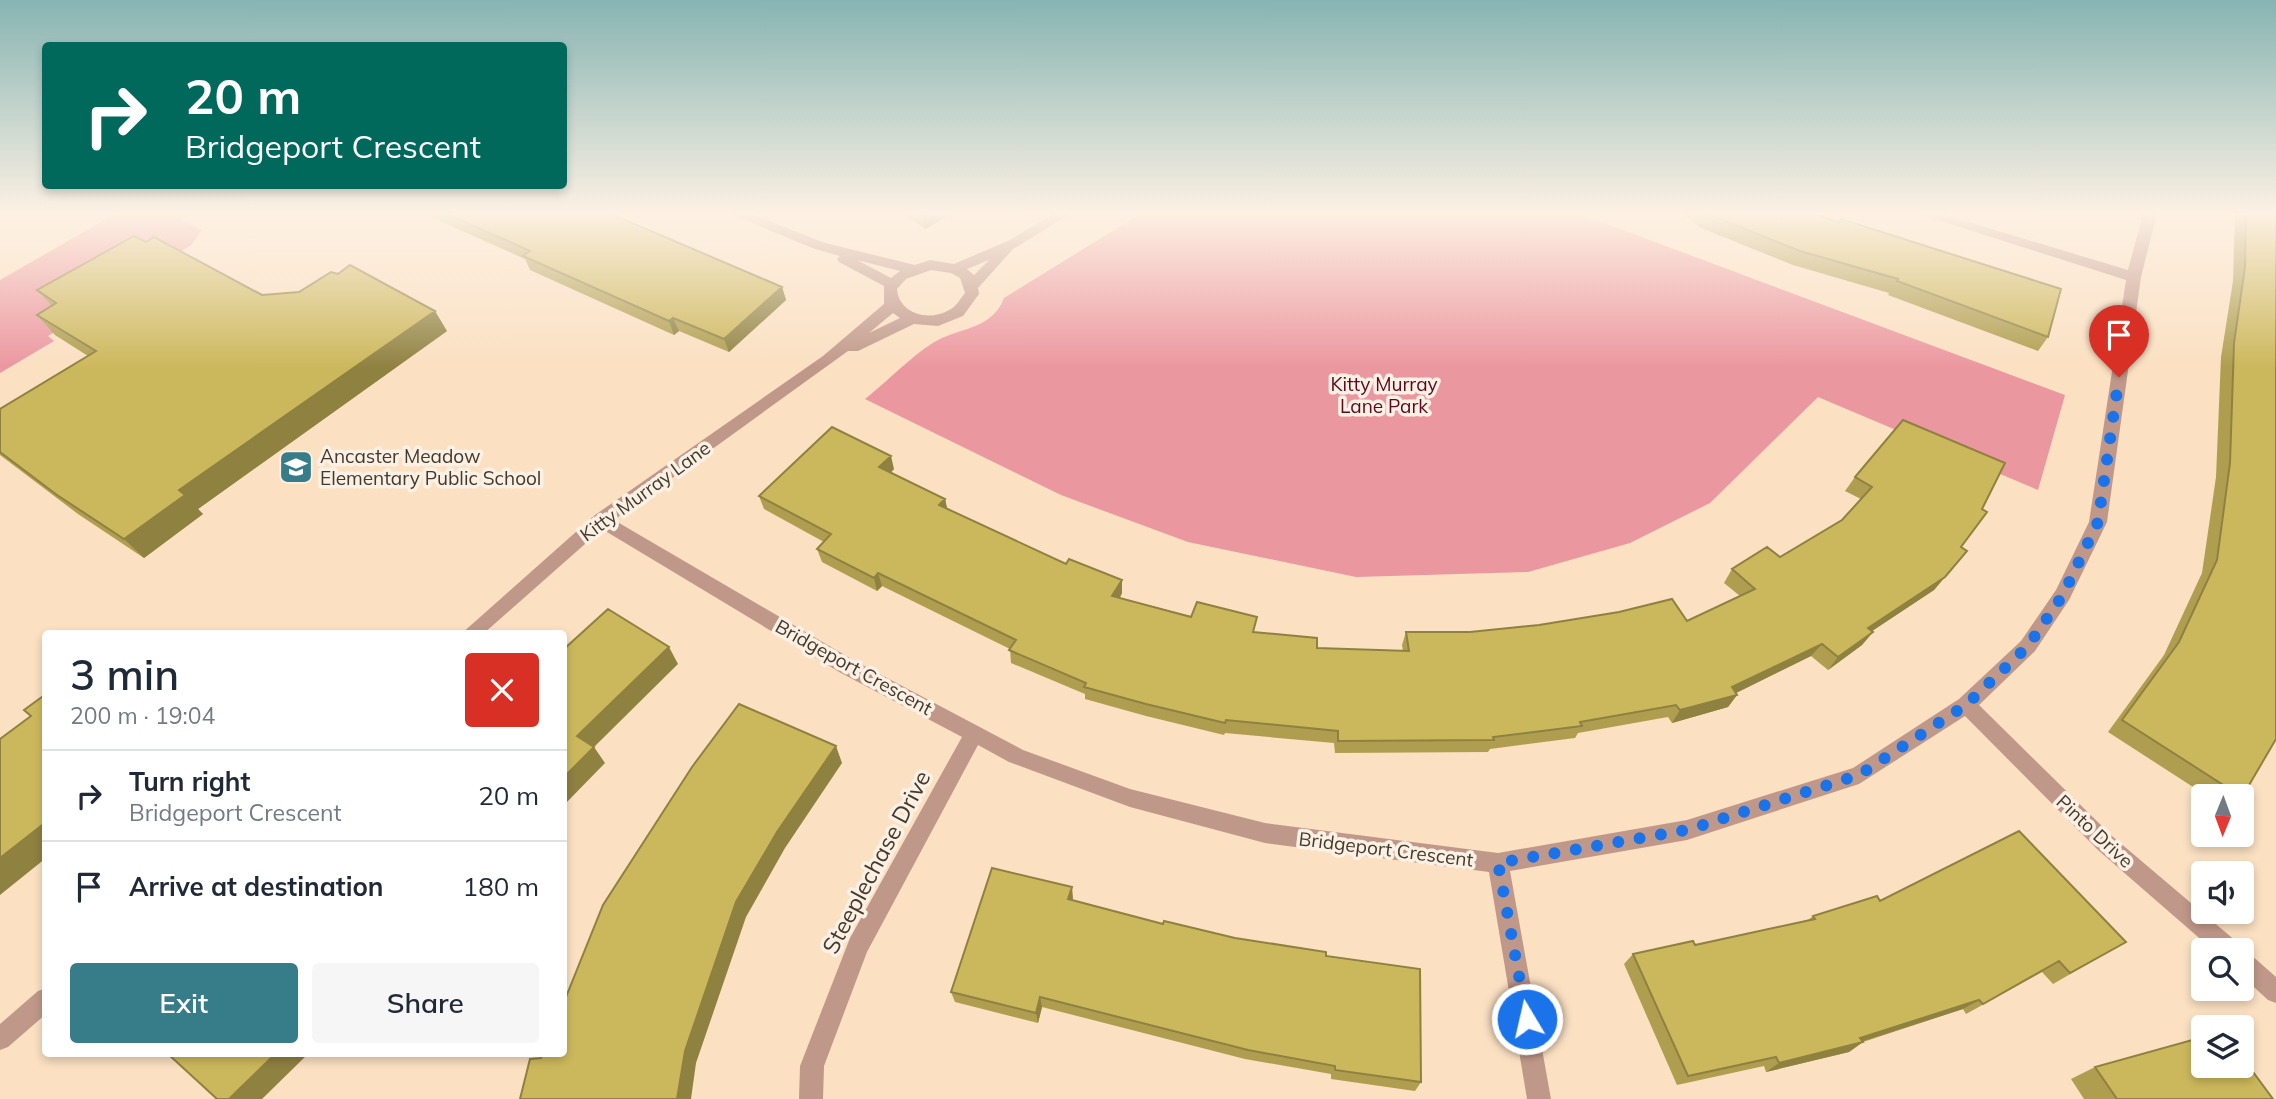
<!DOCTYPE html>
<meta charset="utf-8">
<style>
body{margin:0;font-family:Mulish,sans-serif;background:#f6f6f7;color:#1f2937;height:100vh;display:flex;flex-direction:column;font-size:26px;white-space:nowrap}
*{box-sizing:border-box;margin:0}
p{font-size:23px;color:#747a83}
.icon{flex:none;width:38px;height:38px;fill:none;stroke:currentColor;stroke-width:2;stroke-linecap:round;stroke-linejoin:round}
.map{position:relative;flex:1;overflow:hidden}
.panel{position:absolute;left:42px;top:630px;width:525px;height:427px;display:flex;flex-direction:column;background:#fff;border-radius:7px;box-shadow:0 4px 10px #0003}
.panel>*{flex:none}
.top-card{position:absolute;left:42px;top:42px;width:525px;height:147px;border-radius:7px;box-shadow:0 4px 10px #0003;background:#00695c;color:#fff;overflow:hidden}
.needle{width:46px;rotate:181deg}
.tools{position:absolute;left:2191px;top:784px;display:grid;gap:14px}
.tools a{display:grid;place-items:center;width:63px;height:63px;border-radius:7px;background:#fff;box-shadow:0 4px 10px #0003;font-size:35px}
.pin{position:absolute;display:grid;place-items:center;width:60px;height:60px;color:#fff;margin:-72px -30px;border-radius:50% 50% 50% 0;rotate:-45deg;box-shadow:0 0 7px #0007}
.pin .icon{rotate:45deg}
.me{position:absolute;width:77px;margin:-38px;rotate:351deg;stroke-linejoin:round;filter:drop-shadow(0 0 5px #0008)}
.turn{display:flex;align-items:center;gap:24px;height:147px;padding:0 28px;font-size:32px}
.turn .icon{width:91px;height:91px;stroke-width:2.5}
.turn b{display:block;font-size:49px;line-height:60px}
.round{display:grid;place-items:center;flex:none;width:74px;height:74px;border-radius:7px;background:#f6f6f7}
.summary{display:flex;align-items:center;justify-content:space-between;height:119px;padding:0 28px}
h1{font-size:42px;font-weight:600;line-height:52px}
.primary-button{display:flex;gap:14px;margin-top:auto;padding:14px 28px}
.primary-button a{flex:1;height:80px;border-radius:7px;background:#377d89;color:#fff;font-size:28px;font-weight:600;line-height:80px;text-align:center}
.primary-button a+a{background:#f6f6f7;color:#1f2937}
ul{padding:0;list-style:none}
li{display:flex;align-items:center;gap:21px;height:91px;padding:0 28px;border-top:2px solid #e0e1e3}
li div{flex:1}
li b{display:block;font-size:26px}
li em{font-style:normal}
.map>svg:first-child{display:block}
.green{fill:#eb97a0}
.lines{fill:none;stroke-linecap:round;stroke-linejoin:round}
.minor{fill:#c0988a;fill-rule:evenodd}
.wall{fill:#af9e4f}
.shaded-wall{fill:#8f8140}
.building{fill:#ccb85c;stroke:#8f8140;stroke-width:2}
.route{stroke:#1a73e8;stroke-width:12;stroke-dasharray:0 21.6}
.labels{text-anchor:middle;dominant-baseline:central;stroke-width:7;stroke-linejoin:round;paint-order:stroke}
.park-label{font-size:19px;fill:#5d0720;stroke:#fbf0e4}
.poi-label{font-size:19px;fill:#44392d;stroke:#fbf0e4;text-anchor:start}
.street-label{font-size:19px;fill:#44392d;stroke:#fbf0e4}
.near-street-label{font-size:23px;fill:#44392d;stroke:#fbf0e4}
</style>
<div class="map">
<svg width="2276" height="1099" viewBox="0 0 2276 1099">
<rect width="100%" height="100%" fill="#fbe0c2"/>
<path class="green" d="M 115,214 L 171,214 L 202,230 L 191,245 L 48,336 L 54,341 L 0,373 L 0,280 Z
M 1140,214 L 1580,214 L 2065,395 L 2038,490 L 1818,397 L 1710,503 L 1630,543 L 1528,572 L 1356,577 L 1188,542 L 1061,495 L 865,399 C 887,382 914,353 938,340 C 963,327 992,329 1004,298 Z"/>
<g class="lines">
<path class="minor" d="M 730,214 L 751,214 L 825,243 L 915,265 L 930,260 L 954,264 L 1010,240 L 1053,214 L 1070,214 L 1013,249 L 978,288 L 979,294 L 963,316 L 938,326 L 914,324 L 858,351 L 848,351 L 614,520 L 855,661 L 1023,750 L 1130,789 L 1265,823 L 1498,853 L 1687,820 L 1853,768 L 1959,699 L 2021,641 L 2056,590 L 2089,522 L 2126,280 L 1919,214 L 1942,214 L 2128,270 L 2143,214 L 2157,214 L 2141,277 L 2107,522 L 2069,600 L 2035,651 L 1979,705 L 2112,836 L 2237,942 L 2240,950 L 2213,950 L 2098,850 L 1965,716 L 1859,784 L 1687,840 L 1510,871 L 1551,1099 L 1527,1099 L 1489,872 L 1265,843 L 1130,807 L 1009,762 L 978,745 L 867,952 L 824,1066 L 823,1099 L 799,1099 L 800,1066 L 850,938 L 962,737 L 841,673 L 602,529 L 483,634 L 461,634 L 595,515 L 823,356 L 884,304 L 884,286 L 839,262 L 837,259 L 840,256 L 815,249 ZM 857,260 L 900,271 L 891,278 ZM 989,260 L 974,275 L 967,269 ZM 931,270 L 951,273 L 960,278 L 965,293 C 960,299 956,307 949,310 C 929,322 899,314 897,289 L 906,279 ZM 893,313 L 900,318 L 869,333 Z
M 2242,951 L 2250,954 L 2276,977 L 2276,1003 L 2268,1000 L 2242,976 Z
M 46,988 L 46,1014 L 8,1047 L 0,1050 L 0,1024 L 38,991 Z"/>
</g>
<path class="wall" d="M 424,214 L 611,214 L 782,287 L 786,300 L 729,352 L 679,331 L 674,335 L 530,270 L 525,259 Z
M 904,214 L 951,214 L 925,229 Z
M 1683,214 L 1817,214 L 1838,223 L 1841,219 L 2048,337 L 2038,351 L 1888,295 L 1889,293 L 1793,265 L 1701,228 Z
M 2235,214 L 2276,214 L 2241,796 L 2207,796 L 2108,732 L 2164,655 L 2202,573 L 2216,477 L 2221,357 L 2233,281 Z
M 37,290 L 262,295 L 447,331 L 198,509 L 203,514 L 144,558 L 78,514 L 0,455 L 0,409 L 88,356 L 55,335 L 37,315 L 52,306 Z
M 1903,420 L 1961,547 L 1945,577 L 1934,590 L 1872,631 L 1873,632 L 1862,645 L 1828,670 L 1811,656 L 1736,693 L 1737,695 L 1728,707 L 1672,723 L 1668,717 L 1578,733 L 1575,738 L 1490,749 L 1488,752 L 1335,753 L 1334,743 L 1225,733 L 1224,735 L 1146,716 L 1085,699 L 1085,694 L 1011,663 L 1010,649 L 882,586 L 877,591 L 822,562 L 817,549 L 824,542 L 764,509 L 759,496 L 894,469 L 891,472 L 945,499 L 947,509 L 1066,564 L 1122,580 L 1122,593 L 1120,598 L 1317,648 L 1403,651 L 1402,645 L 1406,632 L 1470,632 L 1687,621 L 1740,596 L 1724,583 L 1732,569 L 1780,557 L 1842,520 L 1861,499 L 1845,491 L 1855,477 Z
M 1073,898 L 1072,900 L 1163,924 L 1326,956 L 1421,1082 L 1415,1091 L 1331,1079 L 1331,1074 L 1245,1059 L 1042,1007 L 1038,1023 L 955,1002 L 951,992 Z
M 1880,901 L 2126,942 L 2053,984 L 2042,972 L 1966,1014 L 1963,1009 L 1863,1042 L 1849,1052 L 1766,1072 L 1764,1066 L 1677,1085 L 1624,964 L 1633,954 L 1695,945 L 1807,921 L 1813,916 Z
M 2095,1067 L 2273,1099 L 2084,1099 L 2071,1079 Z"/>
<path class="shaded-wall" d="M 924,214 L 951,214 L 925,229 L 923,215 Z
M 782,287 L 786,300 L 729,352 L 724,339 Z
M 435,311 L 447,331 L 198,509 L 203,514 L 144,558 L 124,539 L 179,490 Z
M 673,318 L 679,331 L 674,335 L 669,321 Z
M 891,456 L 894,469 L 883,481 L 879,467 Z
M 945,499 L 948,512 L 939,505 Z
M 878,573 L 882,586 L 877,591 L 874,578 Z
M 1945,577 L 1934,590 L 1857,641 L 1868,628 Z
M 1122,580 L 1122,593 L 1113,609 L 1112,596 Z
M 1873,632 L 1862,645 L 1828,670 L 1838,657 Z
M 1822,644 L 1811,656 L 1728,697 L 1737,695 L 1728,707 L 1672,723 L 1680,710 L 1732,687 Z
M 669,647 L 678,664 L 594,747 L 605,763 L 564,805 L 564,777 L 577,736 Z
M 836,746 L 842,763 L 785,848 L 746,917 L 696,1063 L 691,1099 L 677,1099 L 685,1051 L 736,902 L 777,832 Z
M 46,822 L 46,858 L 0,895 L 0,858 Z
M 1072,887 L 1073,898 L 1069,910 L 1068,899 Z
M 1040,997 L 1042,1007 L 1038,1023 L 1036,1013 Z
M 1979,1000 L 1963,1009 L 1851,1045 L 1863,1042 L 1849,1052 L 1766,1072 L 1779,1063 Z
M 275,1054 L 308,1054 L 262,1099 L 229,1099 Z"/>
<path class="building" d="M 447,214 L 611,214 L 782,287 L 724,339 L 673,318 L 669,321 L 523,256 L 530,251 Z
M 1707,214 L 1817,214 L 1839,223 L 1841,219 L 2061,289 L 2048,337 L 1897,281 L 1898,279 L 1800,251 Z
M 2246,214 L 2276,214 L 2276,739 L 2242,797 L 2122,720 L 2179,642 L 2217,560 L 2230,463 L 2234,343 L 2245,267 Z
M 134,236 L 146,242 L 154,237 L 262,295 L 299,292 L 331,272 L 338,274 L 350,265 L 435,311 L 179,490 L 185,495 L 124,539 L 57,495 L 0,452 L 0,409 L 96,351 L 37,315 L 56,303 L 37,290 Z
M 1903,420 L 2005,463 L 1982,509 L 1987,512 L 1961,547 L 1967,551 L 1945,577 L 1868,628 L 1873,632 L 1838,657 L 1822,644 L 1732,687 L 1737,695 L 1680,710 L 1676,705 L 1580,722 L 1582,726 L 1493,737 L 1494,740 L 1338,741 L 1338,731 L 1226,720 L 1225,723 L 1146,704 L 1084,687 L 1086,683 L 1009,650 L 1016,640 L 878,573 L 874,578 L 817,549 L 831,534 L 759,496 L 832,427 L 891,456 L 879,467 L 945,499 L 939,505 L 1066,564 L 1069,559 L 1122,580 L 1112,596 L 1191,617 L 1197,602 L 1257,617 L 1253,632 L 1317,638 L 1317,648 L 1409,651 L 1406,632 L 1470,632 L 1539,625 L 1619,612 L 1672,599 L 1687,621 L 1755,589 L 1732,569 L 1767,547 L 1780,557 L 1842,520 L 1872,487 L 1855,477 Z
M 608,609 L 669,647 L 577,736 L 594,747 L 564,777 L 564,649 Z
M 46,694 L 46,822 L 0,858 L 0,739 L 31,716 L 24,710 Z
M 739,704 L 836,746 L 777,832 L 736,902 L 685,1051 L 677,1099 L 520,1099 L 530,1059 L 541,1058 L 542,1054 L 564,1054 L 564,1002 L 603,905 L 692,767 Z
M 2019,831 L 2126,942 L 2070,973 L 2059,961 L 1983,1004 L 1979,1000 L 1860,1038 L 1863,1042 L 1779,1063 L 1776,1057 L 1688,1076 L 1633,954 L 1693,941 L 1695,945 L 1815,919 L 1813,916 L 1877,896 L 1880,901 Z
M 992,868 L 1072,887 L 1068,899 L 1163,924 L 1164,921 L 1235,938 L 1326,952 L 1326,956 L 1420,969 L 1421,1082 L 1335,1070 L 1335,1066 L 1248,1050 L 1040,997 L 1036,1013 L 951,992 Z
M 2203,1037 L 2203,1066 L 2242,1066 L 2242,1057 L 2273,1099 L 2117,1099 L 2095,1067 Z
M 168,1054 L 275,1054 L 229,1099 L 217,1099 Z"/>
<linearGradient id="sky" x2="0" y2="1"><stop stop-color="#87b4b2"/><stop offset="0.58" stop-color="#fdf1e4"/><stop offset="1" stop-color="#fdf1e4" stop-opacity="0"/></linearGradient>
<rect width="2276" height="368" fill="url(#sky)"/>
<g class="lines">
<path class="route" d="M 1527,1019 L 1498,863 L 1687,830 L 1859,775 L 1966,705 L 2028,646 L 2063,595 L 2098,522 L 2119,377"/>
</g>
<defs>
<g id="school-square" transform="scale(1.75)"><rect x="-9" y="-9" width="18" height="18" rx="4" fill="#377d89" stroke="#fbf0e4"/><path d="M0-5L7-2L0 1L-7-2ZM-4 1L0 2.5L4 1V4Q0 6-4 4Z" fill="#fff"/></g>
</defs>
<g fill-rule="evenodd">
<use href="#school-square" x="296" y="467"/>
</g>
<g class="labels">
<g class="park-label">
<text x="1384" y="384">Kitty Murray<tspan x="1384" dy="22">Lane Park</tspan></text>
</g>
<g class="poi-label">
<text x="320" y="456">Ancaster Meadow<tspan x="320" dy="22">Elementary Public School</tspan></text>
</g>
<g class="street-label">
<text transform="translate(645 491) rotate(-36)">Kitty Murray Lane</text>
<text transform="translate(854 667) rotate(29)">Bridgeport Crescent</text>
<text transform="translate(2095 831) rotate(43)">Pinto Drive</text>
<text transform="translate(1386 849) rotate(7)">Bridgeport Crescent</text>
</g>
<g class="near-street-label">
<text transform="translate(876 862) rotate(-62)">Steeplechase Drive</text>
</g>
</g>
</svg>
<div class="tools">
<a><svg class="needle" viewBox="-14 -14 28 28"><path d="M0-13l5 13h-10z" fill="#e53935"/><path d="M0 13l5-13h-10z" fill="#747a83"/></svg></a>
<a><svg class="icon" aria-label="sound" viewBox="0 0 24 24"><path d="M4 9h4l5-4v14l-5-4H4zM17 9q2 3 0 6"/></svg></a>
<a><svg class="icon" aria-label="search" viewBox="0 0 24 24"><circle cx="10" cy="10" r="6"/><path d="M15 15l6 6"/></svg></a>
<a><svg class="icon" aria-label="layers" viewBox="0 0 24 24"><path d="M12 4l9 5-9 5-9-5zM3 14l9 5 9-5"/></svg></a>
</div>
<div class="pin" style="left:2119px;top:377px;background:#d93025"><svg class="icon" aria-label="arrive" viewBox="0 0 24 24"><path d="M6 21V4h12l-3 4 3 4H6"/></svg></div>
<svg class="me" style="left:1527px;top:1019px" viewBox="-20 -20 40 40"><circle r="17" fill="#1a73e8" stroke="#fff" stroke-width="3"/><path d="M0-11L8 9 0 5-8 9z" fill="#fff"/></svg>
<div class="top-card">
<div class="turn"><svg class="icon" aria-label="right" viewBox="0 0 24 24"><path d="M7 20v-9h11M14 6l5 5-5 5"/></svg><div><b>20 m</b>Bridgeport Crescent</div></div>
</div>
<section class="panel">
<div class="summary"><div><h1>3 min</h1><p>200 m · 19:04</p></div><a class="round" style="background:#d93025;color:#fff"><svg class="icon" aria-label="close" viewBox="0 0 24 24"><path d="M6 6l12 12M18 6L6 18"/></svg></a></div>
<ul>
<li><svg class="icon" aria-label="right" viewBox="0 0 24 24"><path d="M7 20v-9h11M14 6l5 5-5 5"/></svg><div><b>Turn right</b><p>Bridgeport Crescent</p></div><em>20 m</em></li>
<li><svg class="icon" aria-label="arrive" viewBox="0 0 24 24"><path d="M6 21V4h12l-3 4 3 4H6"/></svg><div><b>Arrive at destination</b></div><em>180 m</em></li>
</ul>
<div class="primary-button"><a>Exit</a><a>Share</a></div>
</section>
</div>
